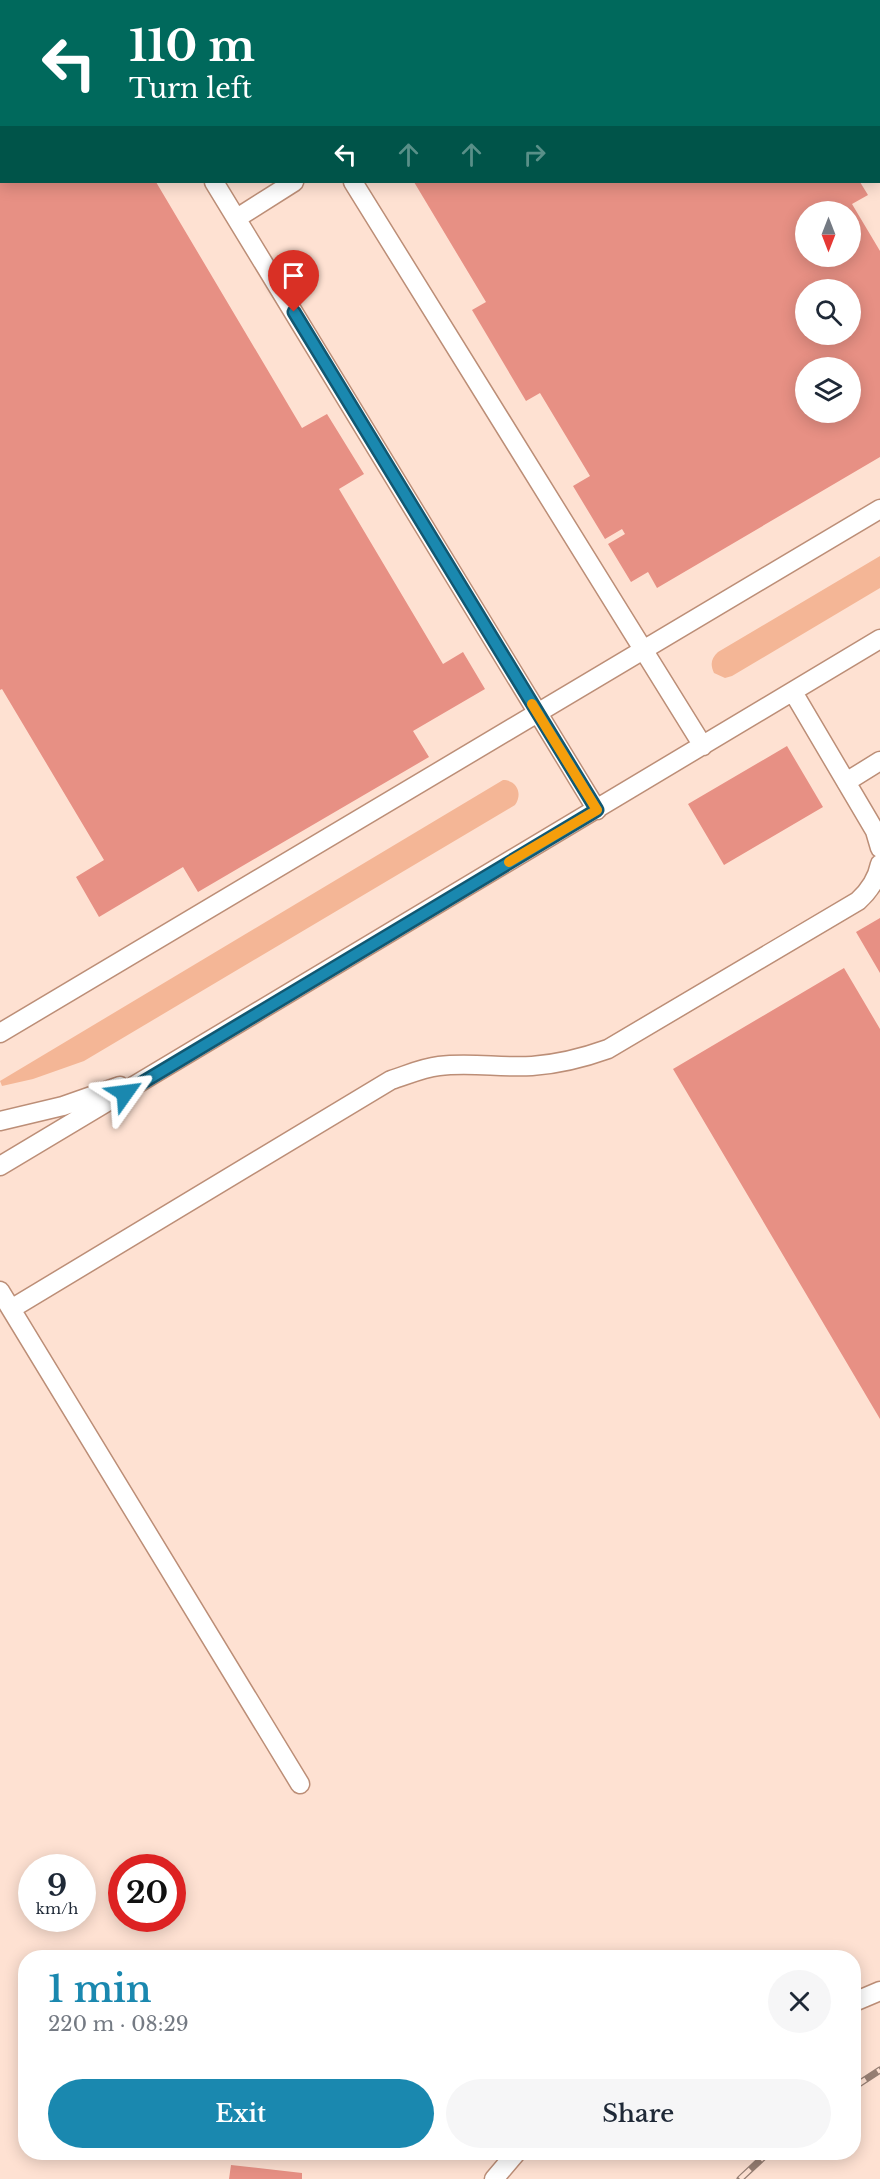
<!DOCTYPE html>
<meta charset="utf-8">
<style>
body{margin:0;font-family:"Libre Baskerville",serif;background:#f6f6f7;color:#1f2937;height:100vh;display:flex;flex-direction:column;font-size:22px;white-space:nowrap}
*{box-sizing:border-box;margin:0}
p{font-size:20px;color:#747a83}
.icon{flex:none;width:33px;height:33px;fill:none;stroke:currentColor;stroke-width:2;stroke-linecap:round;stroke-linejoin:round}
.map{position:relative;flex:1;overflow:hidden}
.panel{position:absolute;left:18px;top:1950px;width:843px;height:210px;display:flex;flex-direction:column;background:#fff;border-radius:24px;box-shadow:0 3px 15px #0003}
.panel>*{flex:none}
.guide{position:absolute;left:0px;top:0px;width:880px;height:183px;box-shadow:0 3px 15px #0003;background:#00695c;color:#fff;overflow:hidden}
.needle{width:39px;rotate:180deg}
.controls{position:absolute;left:795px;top:201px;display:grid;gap:12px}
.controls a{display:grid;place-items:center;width:66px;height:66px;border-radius:50%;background:#fff;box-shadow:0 3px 15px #0003;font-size:30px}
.speed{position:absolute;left:18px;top:1854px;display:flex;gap:12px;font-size:30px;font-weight:700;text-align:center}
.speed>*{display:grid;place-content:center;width:78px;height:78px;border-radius:50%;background:#fff;box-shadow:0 3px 15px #0003;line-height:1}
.speed small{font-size:15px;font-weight:400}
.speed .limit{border:9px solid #d22;background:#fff;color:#111}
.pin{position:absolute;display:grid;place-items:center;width:51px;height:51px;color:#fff;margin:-62px -26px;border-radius:50% 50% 50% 0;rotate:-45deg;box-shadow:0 0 6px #0007}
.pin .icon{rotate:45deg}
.me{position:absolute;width:66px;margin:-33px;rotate:59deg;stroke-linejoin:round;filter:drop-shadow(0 0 4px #0008)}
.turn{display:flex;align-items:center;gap:21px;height:126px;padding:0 30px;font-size:27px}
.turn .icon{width:78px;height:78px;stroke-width:2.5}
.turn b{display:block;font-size:42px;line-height:51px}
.lanes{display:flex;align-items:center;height:57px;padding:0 30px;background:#0003;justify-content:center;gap:30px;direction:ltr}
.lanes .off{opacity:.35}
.round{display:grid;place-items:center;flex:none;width:63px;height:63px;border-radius:32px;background:#f6f6f7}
.summary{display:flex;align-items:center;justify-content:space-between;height:102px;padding:0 30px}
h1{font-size:36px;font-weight:600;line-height:45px;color:#1a88af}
.cta{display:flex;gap:12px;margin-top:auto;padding:12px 30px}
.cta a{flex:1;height:69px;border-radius:36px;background:#1a88af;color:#fff;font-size:24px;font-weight:600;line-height:69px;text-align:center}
.cta a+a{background:#f6f6f7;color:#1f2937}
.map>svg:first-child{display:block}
.green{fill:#f4b696}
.building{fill:#e79084;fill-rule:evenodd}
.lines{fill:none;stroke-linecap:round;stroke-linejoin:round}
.lane-casing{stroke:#bc8e77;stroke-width:21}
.lane{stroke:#fff;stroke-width:18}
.rail-casing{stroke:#977f73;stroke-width:7}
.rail{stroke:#fee1d2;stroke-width:4.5;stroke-dasharray:14;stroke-linecap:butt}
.route-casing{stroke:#115872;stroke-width:15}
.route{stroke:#1a88af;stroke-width:10}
.slow{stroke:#f59e0b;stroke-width:10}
</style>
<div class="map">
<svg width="880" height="2179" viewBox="0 0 880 2179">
<rect width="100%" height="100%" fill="#fee1d2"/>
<path class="green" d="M 880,556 L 880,588 L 732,676 L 725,678 L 714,673 C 710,664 711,659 718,652 Z
M 503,780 C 517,780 523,794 515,805 L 84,1061 L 33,1079 L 2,1086 L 0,1081 Z"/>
<path class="building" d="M 0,182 L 156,182 L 302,428 L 327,414 L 364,474 L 339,489 L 443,664 L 463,652 L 485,689 L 413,731 L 429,757 L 198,892 L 183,867 L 99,917 L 76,877 L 104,860 L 2,689 L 0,690 Z
M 414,182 L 860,182 L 868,195 L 852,204 L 880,251 L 880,457 L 657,588 L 648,572 L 631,582 L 608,544 L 625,534 L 622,529 L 605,539 L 573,486 L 590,476 L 540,393 L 526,401 L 472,310 L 486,302 ZM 806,212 L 850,212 L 850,256 L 806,256 ZM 806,290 L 850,290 L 850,334 L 806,334 ZM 806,368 L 850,368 L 850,412 L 806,412 Z
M 787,746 L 823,807 L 724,865 L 688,804 Z
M 880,918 L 880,973 L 856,932 Z
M 844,968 L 880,1029 L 880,1419 L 673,1069 Z
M 231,2165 L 302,2173 L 302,2179 L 229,2179 Z"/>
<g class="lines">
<g class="lane-casing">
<path id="lane" d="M 103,0 L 104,2
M 240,0 L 241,2
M 792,0 L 793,2
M 879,144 L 880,145
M 214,182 L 597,810
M 353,182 L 703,746
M 237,218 L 294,182
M 793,692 L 875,831 L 880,848
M 846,782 L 880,761
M 0,1033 L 880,509
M 0,1121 L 63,1106 L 120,1086
M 0,1166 L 880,639
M 0,1291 L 300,1784
M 11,1309 L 391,1080 C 407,1075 422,1068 439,1066 C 470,1062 501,1068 532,1066 C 559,1064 583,1058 608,1049 L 858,901 C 869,891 877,880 880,864
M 854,2002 L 880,1991
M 494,2179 L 517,2152"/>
</g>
<use href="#lane" class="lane"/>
<g class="rail-casing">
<path id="rail" d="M 854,2087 L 880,2070
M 740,2179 L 769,2152"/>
</g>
<use href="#rail" class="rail"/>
</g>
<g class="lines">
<g class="route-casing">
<path id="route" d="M 125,1093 L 597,810 L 294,312"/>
</g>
<use href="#route" class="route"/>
<path class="slow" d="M 509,862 L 597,810 L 532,704"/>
</g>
</svg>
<div class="controls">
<a><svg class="needle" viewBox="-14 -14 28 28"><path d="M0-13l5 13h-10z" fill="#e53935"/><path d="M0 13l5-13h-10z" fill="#747a83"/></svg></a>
<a><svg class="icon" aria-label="search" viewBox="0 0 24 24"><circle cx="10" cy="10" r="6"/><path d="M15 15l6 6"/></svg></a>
<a><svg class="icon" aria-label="layers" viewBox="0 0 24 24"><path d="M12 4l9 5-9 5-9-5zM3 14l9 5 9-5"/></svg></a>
</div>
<div class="speed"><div>9<small>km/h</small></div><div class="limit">20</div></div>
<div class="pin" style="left:294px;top:312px;background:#d93025"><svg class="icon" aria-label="arrive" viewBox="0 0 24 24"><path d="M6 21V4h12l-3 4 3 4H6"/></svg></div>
<svg class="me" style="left:125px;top:1093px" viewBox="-20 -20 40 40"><path d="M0-17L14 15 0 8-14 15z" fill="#1a88af" stroke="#fff" stroke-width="4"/></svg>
<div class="guide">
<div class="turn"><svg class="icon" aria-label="left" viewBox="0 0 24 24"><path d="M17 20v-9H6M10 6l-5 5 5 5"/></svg><div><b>110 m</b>Turn left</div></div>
<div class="lanes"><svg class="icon" aria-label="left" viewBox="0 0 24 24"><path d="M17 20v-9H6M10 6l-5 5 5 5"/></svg><svg class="icon off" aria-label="ahead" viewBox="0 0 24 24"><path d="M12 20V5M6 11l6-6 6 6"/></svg><svg class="icon off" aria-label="ahead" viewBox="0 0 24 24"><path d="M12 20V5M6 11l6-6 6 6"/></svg><svg class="icon off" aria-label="right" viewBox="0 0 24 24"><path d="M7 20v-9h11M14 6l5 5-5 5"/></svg></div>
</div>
<section class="panel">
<div class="summary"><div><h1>1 min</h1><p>220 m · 08:29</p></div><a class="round"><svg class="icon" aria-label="close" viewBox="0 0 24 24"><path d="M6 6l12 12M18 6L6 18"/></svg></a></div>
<div class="cta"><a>Exit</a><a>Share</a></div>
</section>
</div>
